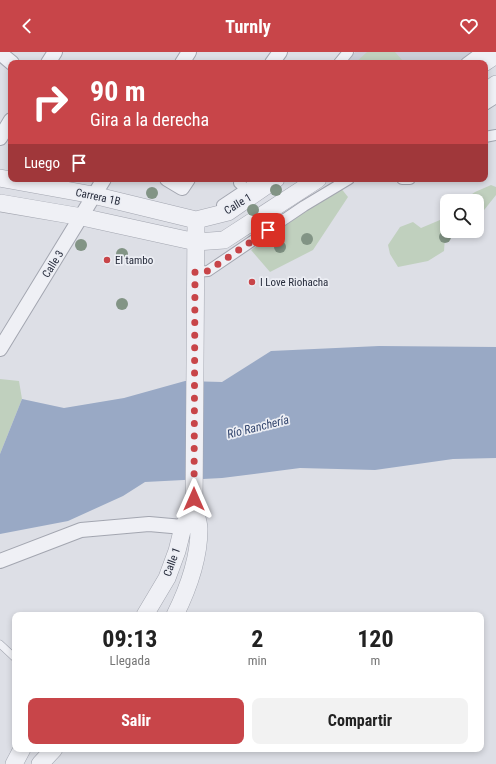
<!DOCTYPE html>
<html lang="es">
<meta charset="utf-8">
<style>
body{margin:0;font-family:"Roboto Condensed",sans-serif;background:#f2f2f2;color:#222;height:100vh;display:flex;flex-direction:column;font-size:15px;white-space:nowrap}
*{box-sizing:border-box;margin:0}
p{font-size:13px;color:#767676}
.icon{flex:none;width:22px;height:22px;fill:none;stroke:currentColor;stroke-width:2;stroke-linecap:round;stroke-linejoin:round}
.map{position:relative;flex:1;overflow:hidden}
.side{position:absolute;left:12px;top:560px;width:472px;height:140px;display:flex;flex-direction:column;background:#fff;border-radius:8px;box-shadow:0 2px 6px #0003}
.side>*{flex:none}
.top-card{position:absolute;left:8px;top:8px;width:480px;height:122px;border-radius:8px;box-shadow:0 2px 6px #0003;background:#c84549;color:#fff;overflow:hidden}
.fabs{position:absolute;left:440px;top:142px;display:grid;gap:8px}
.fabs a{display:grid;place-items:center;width:44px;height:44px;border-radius:8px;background:#fff;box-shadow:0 2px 6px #0003;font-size:20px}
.pin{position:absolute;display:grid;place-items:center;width:34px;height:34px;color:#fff;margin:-17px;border-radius:8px;box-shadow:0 2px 6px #0006}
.me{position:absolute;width:44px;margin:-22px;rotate:0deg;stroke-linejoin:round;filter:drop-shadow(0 0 3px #0008)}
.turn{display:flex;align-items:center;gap:14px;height:84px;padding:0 16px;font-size:18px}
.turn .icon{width:52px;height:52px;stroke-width:2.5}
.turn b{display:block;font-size:28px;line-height:34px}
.then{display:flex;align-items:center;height:38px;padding:0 16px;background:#0003;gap:8px;font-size:15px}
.eta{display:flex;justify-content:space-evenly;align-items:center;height:68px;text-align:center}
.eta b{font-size:24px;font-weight:700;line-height:28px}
.button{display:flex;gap:8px;margin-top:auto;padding:8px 16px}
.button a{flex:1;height:46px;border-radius:8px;background:#c84549;color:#fff;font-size:16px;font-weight:700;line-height:46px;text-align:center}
.button a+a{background:#f2f2f2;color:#222}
header{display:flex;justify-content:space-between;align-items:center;height:52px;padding:0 16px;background:#c84549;color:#fff;font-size:18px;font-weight:700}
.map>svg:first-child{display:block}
.built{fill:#cbced8}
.green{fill:#c0d0be}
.water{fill:#99a9c5}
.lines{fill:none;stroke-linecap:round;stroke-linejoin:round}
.service-casing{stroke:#a3a6b0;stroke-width:8}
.pedestrian-casing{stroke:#a3a6b0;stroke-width:12}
.minor-casing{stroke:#a3a6b0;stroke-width:16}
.tertiary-casing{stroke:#a3a6b0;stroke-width:18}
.service{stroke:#eff0f5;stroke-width:7}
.pedestrian{stroke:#eff0f5;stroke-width:10}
.minor{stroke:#eff0f5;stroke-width:14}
.tertiary{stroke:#eff0f5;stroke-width:17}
.tree{fill:#829485}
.route{stroke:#c84549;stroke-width:7;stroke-dasharray:0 12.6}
.poi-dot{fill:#c84549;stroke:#eceef4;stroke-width:1.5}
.labels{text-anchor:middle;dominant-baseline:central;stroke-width:3.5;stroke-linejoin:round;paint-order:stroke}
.street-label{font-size:11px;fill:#272c3c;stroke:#eceef4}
.poi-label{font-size:11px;fill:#272c3c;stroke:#eceef4;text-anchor:start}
.water-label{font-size:12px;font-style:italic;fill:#33466e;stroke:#eceef4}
</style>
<header><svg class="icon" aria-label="back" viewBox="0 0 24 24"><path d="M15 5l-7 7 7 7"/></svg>Turnly<svg class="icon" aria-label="heart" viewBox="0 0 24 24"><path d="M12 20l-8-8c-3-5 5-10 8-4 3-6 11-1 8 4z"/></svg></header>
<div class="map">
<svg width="496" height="712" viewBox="0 0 496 712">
<rect width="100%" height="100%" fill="#dddfe6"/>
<path class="built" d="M 355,0 L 474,0 L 459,11 L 347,11 Z"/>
<path class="green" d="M 367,0 L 395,0 L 403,9 L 401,11 L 355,11 Z
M 491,133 L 496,135 L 496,143 L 477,167 L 477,149 L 462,149 L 475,140 Z
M 340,135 L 348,145 L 313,198 L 270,220 L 251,198 Z
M 447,158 L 447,179 L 460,179 L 445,185 L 444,199 L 428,209 L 398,215 L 390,202 L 388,193 L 400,175 L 413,170 L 421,176 L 440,168 Z
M 0,327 L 19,329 L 22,347 L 0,402 Z"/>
<path class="water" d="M 379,294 L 496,295 L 496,406 L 453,407 L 375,418 L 300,416 L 222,426 L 145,430 L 123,444 L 68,469 L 0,482 L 0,402 L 22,347 L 64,356 L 124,346 L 185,329 L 222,330 L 271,299 Z"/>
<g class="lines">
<g class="service-casing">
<path id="service" d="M 0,592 L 15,606"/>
</g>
<g class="pedestrian-casing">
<path id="pedestrian" d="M 339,11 L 348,0
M 466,11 L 481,0
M 485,53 L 496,46
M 485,85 L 496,83
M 402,127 L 410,127
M 246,137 L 260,127
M 228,160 L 222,153 L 246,137 L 239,131 L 242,127
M 195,220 L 208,219 L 304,154 L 349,127"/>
</g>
<g class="minor-casing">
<path id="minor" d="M 0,1 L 12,11
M 48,11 L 55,0
M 182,11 L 189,0
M 272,11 L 280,0
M 0,86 L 11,68
M 167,127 L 182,136 L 188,127
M 0,297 L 104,127
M 0,509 L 81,478 L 149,472 L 183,475"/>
</g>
<g class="tertiary-casing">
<path id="tertiary" d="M 484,11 L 496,3
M 485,40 L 496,32
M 0,126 L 93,143 L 196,168 L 228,160 L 276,127
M 0,151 L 82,165 L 196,190 L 224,188 L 318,127
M 145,563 L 167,526 L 177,499 L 183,475 L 194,456
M 175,563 C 188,537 199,507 199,477 C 199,470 196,463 194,456 L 196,168
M 14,712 L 22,697
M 40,712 L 54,697"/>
</g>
<use href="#service" class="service"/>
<use href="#pedestrian" class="pedestrian"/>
<use href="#minor" class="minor"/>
<use href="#tertiary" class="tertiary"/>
</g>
<g class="tree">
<circle cx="276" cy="138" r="6"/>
<circle cx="152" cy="141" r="6"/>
<circle cx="253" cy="158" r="6"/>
<circle cx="445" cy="185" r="6"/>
<circle cx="307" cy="187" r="6"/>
<circle cx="81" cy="193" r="6"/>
<circle cx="280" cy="195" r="6"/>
<circle cx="122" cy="202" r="6"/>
<circle cx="122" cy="252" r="6"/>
</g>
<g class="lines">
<path class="route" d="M 194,447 L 195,220 L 208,219 L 268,178"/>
</g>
<g class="poi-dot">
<circle cx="107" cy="208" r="4"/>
<circle cx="252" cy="230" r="4"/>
</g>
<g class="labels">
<g class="street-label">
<text transform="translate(98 145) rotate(12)">Carrera 1B</text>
<text transform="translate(238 152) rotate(-31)">Calle 1</text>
<text transform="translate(53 212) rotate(-58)">Calle 3</text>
<text transform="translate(172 510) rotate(-70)">Calle 1</text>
</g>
<g class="poi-label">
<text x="115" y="208">El tambo</text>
<text x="260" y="230">I Love Riohacha</text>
</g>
<g class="water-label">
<text transform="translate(258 375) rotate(-14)">Río Ranchería</text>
</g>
</g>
</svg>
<div class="fabs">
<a><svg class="icon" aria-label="search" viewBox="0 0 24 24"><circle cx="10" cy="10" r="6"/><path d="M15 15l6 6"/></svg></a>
</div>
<div class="pin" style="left:268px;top:178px;background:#d93025"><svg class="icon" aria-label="arrive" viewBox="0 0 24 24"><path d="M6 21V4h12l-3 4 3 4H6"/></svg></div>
<svg class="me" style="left:194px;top:447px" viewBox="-20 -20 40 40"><path d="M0-17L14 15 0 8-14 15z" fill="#c84549" stroke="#fff" stroke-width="4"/></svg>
<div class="top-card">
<div class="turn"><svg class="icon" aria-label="right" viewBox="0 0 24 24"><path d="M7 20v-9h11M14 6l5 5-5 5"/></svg><div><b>90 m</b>Gira a la derecha</div></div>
<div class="then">Luego<svg class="icon" aria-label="arrive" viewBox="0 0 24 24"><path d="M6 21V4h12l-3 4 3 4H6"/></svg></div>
</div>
<section class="side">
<div class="eta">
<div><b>09:13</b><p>Llegada</p></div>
<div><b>2</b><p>min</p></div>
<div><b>120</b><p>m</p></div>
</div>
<div class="button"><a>Salir</a><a>Compartir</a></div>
</section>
</div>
